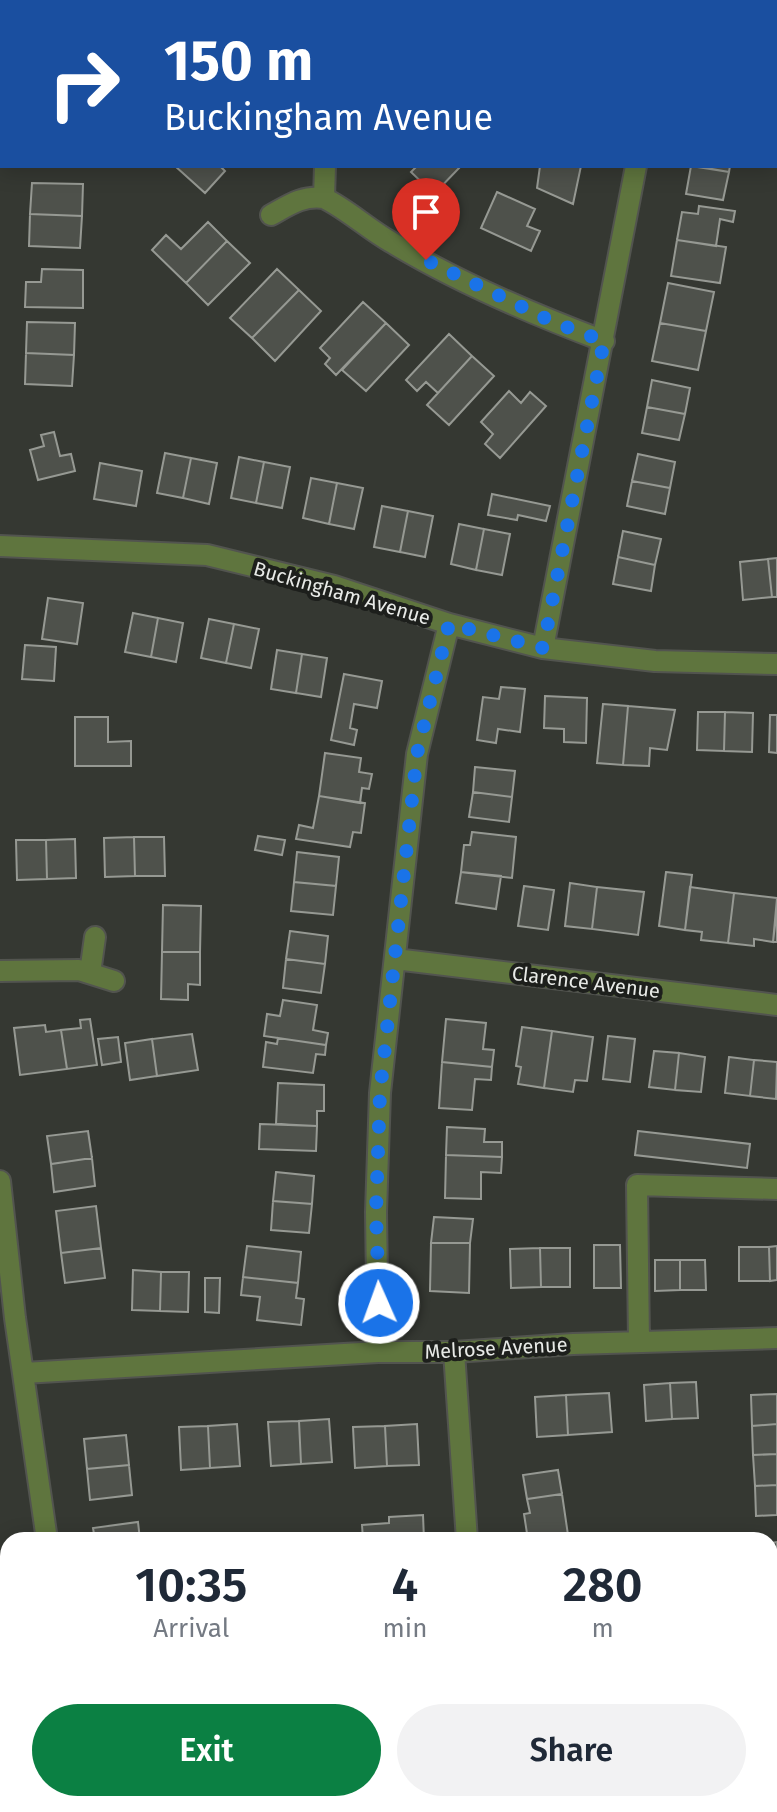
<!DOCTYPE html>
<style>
body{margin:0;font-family:"Fira Sans",sans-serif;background:#f2f2f3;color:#1f2937;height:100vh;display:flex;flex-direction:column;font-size:30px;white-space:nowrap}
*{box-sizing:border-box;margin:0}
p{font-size:26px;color:#747a83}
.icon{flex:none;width:44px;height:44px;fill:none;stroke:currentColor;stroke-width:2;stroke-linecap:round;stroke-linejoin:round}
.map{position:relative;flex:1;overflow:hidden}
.panel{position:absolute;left:0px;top:1532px;width:778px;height:280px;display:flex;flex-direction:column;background:#fff;border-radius:24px 24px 0 0;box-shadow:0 4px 20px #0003}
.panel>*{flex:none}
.hud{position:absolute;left:0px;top:0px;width:778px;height:168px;box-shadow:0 4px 20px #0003;background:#1a4fa0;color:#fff;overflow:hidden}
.pin{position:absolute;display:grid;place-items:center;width:68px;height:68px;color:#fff;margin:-82px -34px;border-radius:50% 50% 50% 0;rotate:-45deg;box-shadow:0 0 8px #0007}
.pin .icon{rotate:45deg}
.me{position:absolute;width:88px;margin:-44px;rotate:358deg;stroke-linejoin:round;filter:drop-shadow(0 0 6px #0008)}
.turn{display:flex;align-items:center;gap:28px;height:168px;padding:0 32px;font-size:36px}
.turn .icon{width:104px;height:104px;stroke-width:2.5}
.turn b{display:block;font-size:56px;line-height:68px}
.eta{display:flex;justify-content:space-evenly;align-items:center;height:136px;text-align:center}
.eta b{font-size:48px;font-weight:600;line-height:56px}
.primary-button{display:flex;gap:16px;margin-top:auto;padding:16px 32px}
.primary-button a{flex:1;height:92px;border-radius:48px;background:#0b8043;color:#fff;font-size:32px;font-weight:600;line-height:92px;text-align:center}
.primary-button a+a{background:#f2f2f3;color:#1f2937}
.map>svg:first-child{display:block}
.building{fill:#4e514b;stroke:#969993;stroke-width:2}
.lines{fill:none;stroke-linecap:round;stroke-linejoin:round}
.minor-casing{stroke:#52544f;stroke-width:24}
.minor{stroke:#5f753e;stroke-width:20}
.route{stroke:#1a73e8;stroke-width:14;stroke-dasharray:0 25.2}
.labels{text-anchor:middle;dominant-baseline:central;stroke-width:8;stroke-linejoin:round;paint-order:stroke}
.street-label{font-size:20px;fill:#e8eae7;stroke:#1d1f1c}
</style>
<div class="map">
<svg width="777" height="1812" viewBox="0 0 777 1812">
<rect width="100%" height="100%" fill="#353832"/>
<path class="building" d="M 63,0 L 116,0 L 63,2 Z
M 549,0 L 596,0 L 548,2 Z
M 175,166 L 220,166 L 225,171 L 205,193 Z
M 417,166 L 461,166 L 434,194 L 411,172 Z
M 540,166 L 581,166 L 573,204 L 537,188 Z
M 691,166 L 729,172 L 723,200 L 686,194 Z
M 695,166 L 730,166 L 729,172 Z
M 32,183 L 83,184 L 82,216 L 30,214 Z
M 497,192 L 535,209 L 527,226 L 540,231 L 531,251 L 481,228 Z
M 699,206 L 735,211 L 733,222 L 720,219 L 716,246 L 677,240 L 682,212 L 698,214 Z
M 30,214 L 82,216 L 80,248 L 29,246 Z
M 208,222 L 227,241 L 186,283 L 152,250 L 166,235 L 181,249 Z
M 677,240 L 726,247 L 720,283 L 671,276 Z
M 227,241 L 250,263 L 208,305 L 186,283 Z
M 42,269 L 83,270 L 83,308 L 25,307 L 26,282 L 41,282 Z
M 277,269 L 299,290 L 252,338 L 230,318 Z
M 668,283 L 714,292 L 706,331 L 660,323 Z
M 299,290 L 321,311 L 275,361 L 252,338 Z
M 363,302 L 386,323 L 336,375 L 325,364 L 330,358 L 320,348 Z
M 27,322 L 75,323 L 74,355 L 26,353 Z
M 386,323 L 409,345 L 366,391 L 342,370 Z
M 660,323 L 706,331 L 698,370 L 652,361 Z
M 449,334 L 472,356 L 438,393 L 426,382 L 417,391 L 406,380 Z
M 26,353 L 74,355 L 72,386 L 25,384 Z
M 472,356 L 494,376 L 449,425 L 427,405 Z
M 652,380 L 690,388 L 685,414 L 647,407 Z
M 509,391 L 521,403 L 530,392 L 546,406 L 500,458 L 485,444 L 493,434 L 481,422 Z
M 647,407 L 685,414 L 679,440 L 642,433 Z
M 54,432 L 60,456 L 71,454 L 75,471 L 38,480 L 30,450 L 44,446 L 41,435 Z
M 165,453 L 191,458 L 183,498 L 157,493 Z
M 638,454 L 675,462 L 670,488 L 632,481 Z
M 239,457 L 264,462 L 256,503 L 231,498 Z
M 191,458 L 217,463 L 209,504 L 183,498 Z
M 264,462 L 290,467 L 282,508 L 256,503 Z
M 100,463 L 142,471 L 136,506 L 94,499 Z
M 311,478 L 337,483 L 329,524 L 303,518 Z
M 632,481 L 670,488 L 665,514 L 627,506 Z
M 337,483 L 363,488 L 354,529 L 329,524 Z
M 492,494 L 550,506 L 546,521 L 518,515 L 517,520 L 488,515 Z
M 382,506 L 408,511 L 400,552 L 374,547 Z
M 408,511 L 433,516 L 425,557 L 400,552 Z
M 459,524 L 484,529 L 476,570 L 451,564 Z
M 484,529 L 510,534 L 502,575 L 476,570 Z
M 623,531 L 661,539 L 655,565 L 618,557 Z
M 618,557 L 655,565 L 651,591 L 613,584 Z
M 777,558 L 777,597 L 772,597 L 768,559 Z
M 768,559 L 772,597 L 743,600 L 740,562 Z
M 48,598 L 83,603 L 77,644 L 42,639 Z
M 133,613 L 158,618 L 151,657 L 125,652 Z
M 158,618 L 183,623 L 176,662 L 151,657 Z
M 209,619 L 234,624 L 226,663 L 201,658 Z
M 234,624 L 259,629 L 251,668 L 226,663 Z
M 25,645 L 56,647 L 54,681 L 22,679 Z
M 277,650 L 302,654 L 296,693 L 271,689 Z
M 302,654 L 327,658 L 321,697 L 296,693 Z
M 344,674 L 382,681 L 377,708 L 354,704 L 350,728 L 357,730 L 354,745 L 331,740 Z
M 501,687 L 525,689 L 520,732 L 498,729 L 496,743 L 477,740 L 483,697 L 499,699 Z
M 545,696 L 587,698 L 586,743 L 564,742 L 564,729 L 544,728 Z
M 603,704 L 628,706 L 623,765 L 597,763 Z
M 628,706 L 675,710 L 667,750 L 650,748 L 649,766 L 623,765 Z
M 698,712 L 725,712 L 724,751 L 697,750 Z
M 725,712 L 753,713 L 752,752 L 724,751 Z
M 770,715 L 777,715 L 777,753 L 769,752 Z
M 75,717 L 108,717 L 108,742 L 131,741 L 131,766 L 75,766 Z
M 325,753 L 361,758 L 359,772 L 372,774 L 369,789 L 362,788 L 360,803 L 319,796 Z
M 475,767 L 515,771 L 512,797 L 473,792 Z
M 473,792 L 512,797 L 509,822 L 469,817 Z
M 319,796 L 365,803 L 361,833 L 353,832 L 350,847 L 296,839 L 299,825 L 313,828 Z
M 472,832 L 516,837 L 512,878 L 461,872 L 464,845 L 470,845 Z
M 258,836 L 285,840 L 282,855 L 255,850 Z
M 134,837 L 135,876 L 105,877 L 104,838 Z
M 134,837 L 164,837 L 165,876 L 135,876 Z
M 75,839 L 76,878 L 47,879 L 46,840 Z
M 16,840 L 46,840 L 47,879 L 17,880 Z
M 297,852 L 339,857 L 336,886 L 294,882 Z
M 461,872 L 501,876 L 496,909 L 456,903 Z
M 666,872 L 692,875 L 685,930 L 659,926 Z
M 294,882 L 336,886 L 333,915 L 291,911 Z
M 570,883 L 597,887 L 592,929 L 565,926 Z
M 524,886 L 554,890 L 548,930 L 518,926 Z
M 597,887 L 644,892 L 638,935 L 592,929 Z
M 690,887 L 734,893 L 728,943 L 701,940 L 702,932 L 685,930 Z
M 734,893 L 777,898 L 773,942 L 754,939 L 754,946 L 728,943 Z
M 163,905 L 201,906 L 200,952 L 162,952 Z
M 777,909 L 777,942 L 773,942 Z
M 290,931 L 328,936 L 325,964 L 286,959 Z
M 162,952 L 200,952 L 200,985 L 188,984 L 188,1000 L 161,999 Z
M 286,959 L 325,964 L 321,993 L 283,988 Z
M 283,1000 L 317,1005 L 313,1030 L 328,1033 L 326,1045 L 264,1036 L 267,1014 L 280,1016 Z
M 90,1019 L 97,1065 L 67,1069 L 61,1030 L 81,1028 L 80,1020 Z
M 446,1019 L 486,1023 L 483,1049 L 494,1050 L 492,1067 L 442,1062 Z
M 45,1025 L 46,1032 L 61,1030 L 67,1069 L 20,1075 L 14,1028 Z
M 522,1027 L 552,1031 L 544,1088 L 518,1084 L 521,1067 L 516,1066 Z
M 552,1031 L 593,1037 L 587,1081 L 575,1080 L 573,1092 L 544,1088 Z
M 192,1034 L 198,1070 L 157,1076 L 152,1039 Z
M 608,1036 L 635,1039 L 630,1082 L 603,1079 Z
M 118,1037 L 121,1062 L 102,1065 L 98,1039 Z
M 278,1038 L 326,1045 L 325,1055 L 316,1054 L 313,1073 L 263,1067 L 266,1042 L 277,1044 Z
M 152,1039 L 157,1076 L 130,1080 L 125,1043 Z
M 654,1051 L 679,1053 L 675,1090 L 649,1087 Z
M 679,1053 L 705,1057 L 701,1092 L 675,1090 Z
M 729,1057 L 754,1060 L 750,1096 L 725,1093 Z
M 754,1060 L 777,1062 L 776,1099 L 750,1096 Z
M 442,1062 L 492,1067 L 491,1080 L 475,1079 L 472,1110 L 439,1108 Z
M 278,1083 L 324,1085 L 324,1111 L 317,1111 L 317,1126 L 276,1124 Z
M 260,1124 L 317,1126 L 316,1151 L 259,1149 Z
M 447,1127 L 485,1129 L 484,1142 L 502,1142 L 502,1157 L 446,1155 Z
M 88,1131 L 92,1158 L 51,1164 L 47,1136 Z
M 638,1131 L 750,1144 L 747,1168 L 635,1155 Z
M 446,1155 L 502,1157 L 501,1173 L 481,1172 L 481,1199 L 445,1198 Z
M 92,1158 L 95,1186 L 54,1192 L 51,1164 Z
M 276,1172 L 314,1176 L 312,1204 L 273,1201 Z
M 273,1201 L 312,1204 L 309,1233 L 271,1230 Z
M 96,1206 L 101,1248 L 61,1253 L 56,1211 Z
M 434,1217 L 473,1219 L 470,1243 L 431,1243 Z
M 431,1243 L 470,1243 L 469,1293 L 430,1291 Z
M 594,1245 L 620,1245 L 621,1288 L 594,1288 Z
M 247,1246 L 301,1252 L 298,1283 L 243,1277 Z
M 777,1246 L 777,1280 L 770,1281 L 769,1247 Z
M 739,1247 L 769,1247 L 770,1281 L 739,1281 Z
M 101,1248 L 105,1278 L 65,1283 L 61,1253 Z
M 540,1248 L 541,1287 L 511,1288 L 510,1249 Z
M 540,1248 L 570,1248 L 570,1287 L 541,1287 Z
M 655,1260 L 680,1260 L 680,1290 L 655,1291 Z
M 680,1260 L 705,1260 L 706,1290 L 680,1290 Z
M 133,1270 L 161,1272 L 160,1311 L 132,1310 Z
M 161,1272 L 189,1272 L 188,1312 L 160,1311 Z
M 243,1277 L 298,1283 L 296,1298 L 304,1299 L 301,1325 L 257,1320 L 260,1297 L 241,1295 Z
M 205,1278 L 220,1278 L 219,1313 L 205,1312 Z
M 696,1382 L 698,1418 L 672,1419 L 670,1383 Z
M 670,1383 L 672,1419 L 646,1421 L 644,1385 Z
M 609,1393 L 612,1432 L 568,1435 L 566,1395 Z
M 777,1394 L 777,1424 L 752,1426 L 751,1395 Z
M 566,1395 L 568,1435 L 537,1437 L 535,1397 Z
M 329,1419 L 332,1462 L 301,1464 L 299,1421 Z
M 299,1421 L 301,1464 L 271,1466 L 268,1422 Z
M 237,1424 L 240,1466 L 210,1468 L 208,1426 Z
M 417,1424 L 419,1465 L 387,1466 L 385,1426 Z
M 777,1424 L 777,1454 L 753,1455 L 752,1426 Z
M 208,1426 L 210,1468 L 181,1470 L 179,1427 Z
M 385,1426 L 387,1466 L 355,1468 L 353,1427 Z
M 126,1435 L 129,1465 L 87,1469 L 84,1439 Z
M 777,1454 L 777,1485 L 755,1486 L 753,1455 Z
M 129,1465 L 132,1495 L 90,1500 L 87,1469 Z
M 558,1470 L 562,1494 L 527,1499 L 523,1475 Z
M 777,1485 L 777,1515 L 756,1516 L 755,1486 Z
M 562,1494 L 568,1535 L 528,1540 L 524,1514 L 530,1513 L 527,1499 Z
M 423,1515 L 424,1540 L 363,1540 L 362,1525 L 389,1523 L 389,1517 Z
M 138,1522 L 140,1540 L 95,1540 L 93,1528 Z
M 777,1542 L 777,1565 L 770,1565 L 770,1543 Z
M 770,1565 L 777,1565 L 777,1595 L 770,1595 Z
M 770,1595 L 777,1595 L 777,1630 L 770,1630 Z
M 770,1630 L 777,1630 L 777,1660 L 770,1660 Z
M 770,1660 L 777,1660 L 777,1693 L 770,1694 Z
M 0,1665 L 8,1677 L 8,1690 L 0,1695 Z
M 777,1693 L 777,1724 L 770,1724 L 770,1694 Z
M 0,1723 L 8,1736 L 8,1747 L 0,1753 Z
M 8,1747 L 8,1781 L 1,1786 L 0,1753 Z
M 777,1768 L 777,1806 L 753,1810 L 752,1804 L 770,1804 L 770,1769 Z
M 8,1803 L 11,1804 L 16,1812 L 0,1812 L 0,1808 Z
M 640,1804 L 675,1804 L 676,1812 L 641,1812 Z"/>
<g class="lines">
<g class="minor-casing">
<path id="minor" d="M 16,2 L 16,0
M 665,2 L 666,0
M 776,41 L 777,41
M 0,86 L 2,76
M 324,198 L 325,166
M 271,215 C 289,205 303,195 324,198 C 348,210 368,229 391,242 C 457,282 532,314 604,341
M 0,546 L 207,555 L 334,586 L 449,624 L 543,648 L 655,661 L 777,664
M 543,648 L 636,166
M 395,959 L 777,1005
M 0,971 L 79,970 L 114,981
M 90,973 L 95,937
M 0,1181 L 15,1318 L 47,1540
M 639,1342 L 637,1185 L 777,1189
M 378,1352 L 376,1212 L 380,1093 L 417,754 L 449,624
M 454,1352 L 467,1540
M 24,1373 L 378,1352 L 454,1352 L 573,1344 L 777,1338
M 125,1804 L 145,1812
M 510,1804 L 527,1809 L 579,1812
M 209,1812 L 245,1804"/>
</g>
<use href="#minor" class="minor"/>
</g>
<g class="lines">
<path class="route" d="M 379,1303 L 376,1212 L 380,1093 L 417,754 L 449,624 L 543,648 L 604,341 L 553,322 L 426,260"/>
</g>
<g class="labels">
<g class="street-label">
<text transform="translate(342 593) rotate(16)">Buckingham Avenue</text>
<text transform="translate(586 982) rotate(7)">Clarence Avenue</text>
<text transform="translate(496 1348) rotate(-3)">Melrose Avenue</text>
</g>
</g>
</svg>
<div class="pin" style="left:426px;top:260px;background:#d93025"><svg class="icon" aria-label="arrive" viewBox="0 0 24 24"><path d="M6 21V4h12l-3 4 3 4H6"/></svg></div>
<svg class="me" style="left:379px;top:1303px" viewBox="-20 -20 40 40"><circle r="17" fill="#1a73e8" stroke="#fff" stroke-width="3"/><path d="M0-11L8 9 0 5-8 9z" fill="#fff"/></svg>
<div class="hud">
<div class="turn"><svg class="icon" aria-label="right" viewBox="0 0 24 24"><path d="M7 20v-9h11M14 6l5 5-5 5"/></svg><div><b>150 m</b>Buckingham Avenue</div></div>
</div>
<section class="panel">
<div class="eta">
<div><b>10:35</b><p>Arrival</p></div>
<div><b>4</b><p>min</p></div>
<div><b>280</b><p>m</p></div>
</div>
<div class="primary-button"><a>Exit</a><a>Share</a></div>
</section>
</div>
